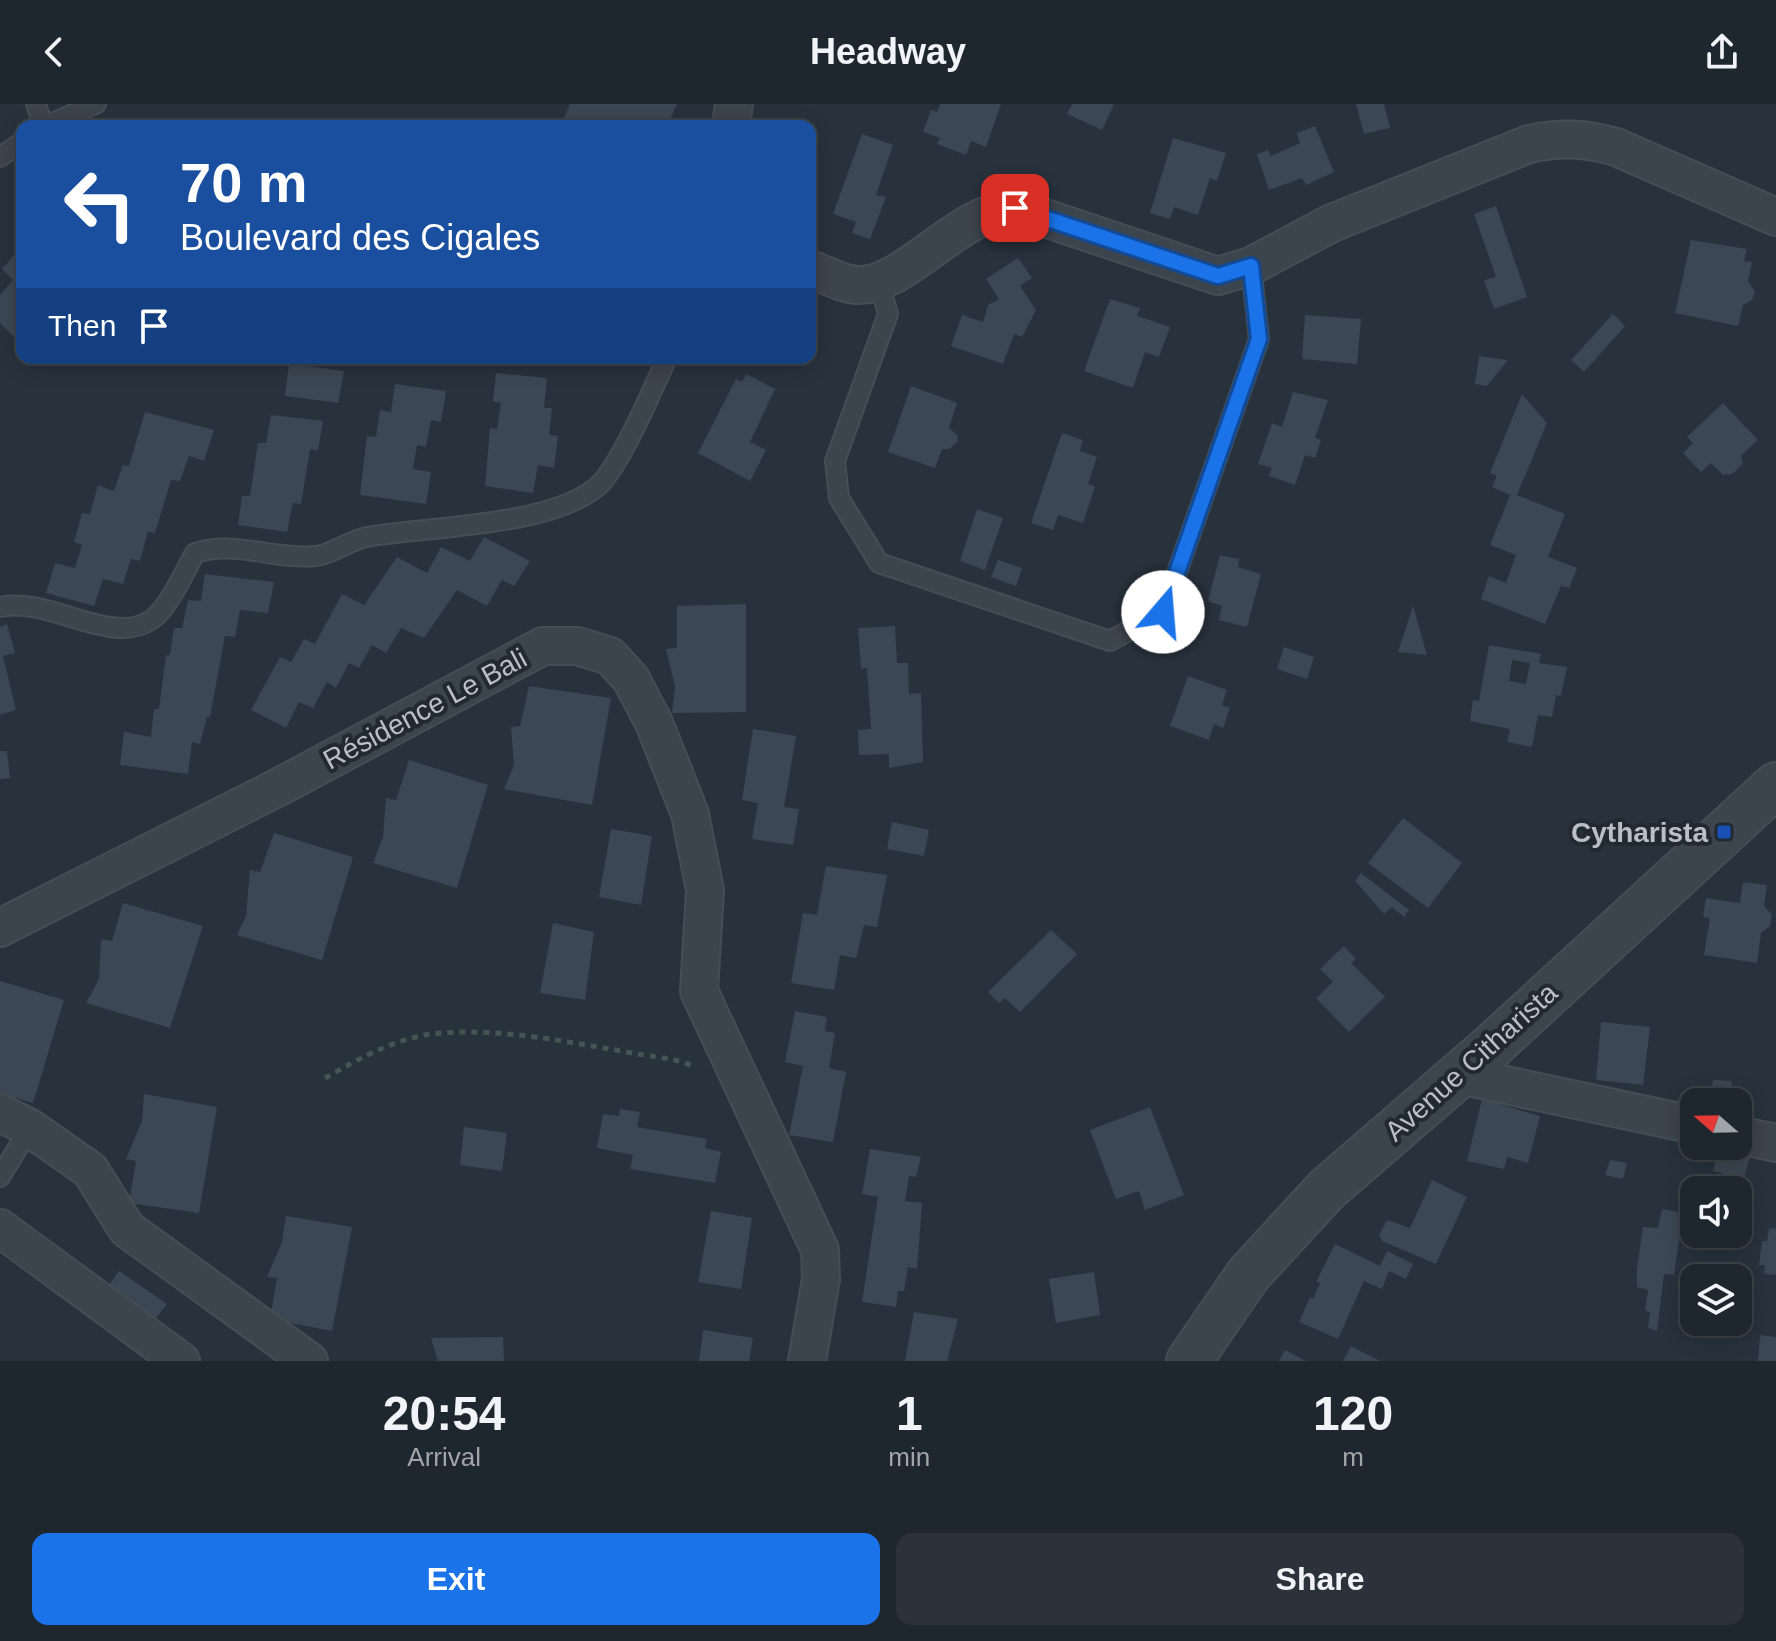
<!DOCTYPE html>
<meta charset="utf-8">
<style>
body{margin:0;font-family:Helvetica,sans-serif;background:#2b323a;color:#f1f3f6;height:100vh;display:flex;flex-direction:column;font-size:30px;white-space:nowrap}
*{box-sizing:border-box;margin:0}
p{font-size:26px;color:#a1a5aa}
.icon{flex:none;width:44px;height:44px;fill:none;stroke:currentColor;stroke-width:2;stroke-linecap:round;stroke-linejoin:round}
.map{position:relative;height:1257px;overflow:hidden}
.drawer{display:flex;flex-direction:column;background:#1e262e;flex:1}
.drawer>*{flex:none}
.top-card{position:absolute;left:16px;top:16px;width:800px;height:244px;border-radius:16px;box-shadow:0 4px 20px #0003,0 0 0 2px #3c434a;background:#1a4fa0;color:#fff;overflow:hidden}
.needle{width:52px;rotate:290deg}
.fabs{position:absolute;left:1680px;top:984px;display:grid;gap:16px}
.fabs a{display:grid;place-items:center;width:72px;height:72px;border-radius:16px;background:#1e262e;box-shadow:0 4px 20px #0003,0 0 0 2px #3c434a;font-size:40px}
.pin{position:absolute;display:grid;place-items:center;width:68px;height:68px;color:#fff;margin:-34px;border-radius:16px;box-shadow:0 4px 12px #0006}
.me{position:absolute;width:88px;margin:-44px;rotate:18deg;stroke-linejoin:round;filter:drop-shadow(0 0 6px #0008)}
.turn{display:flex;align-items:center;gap:28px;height:168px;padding:0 32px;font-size:36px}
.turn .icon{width:104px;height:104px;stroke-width:2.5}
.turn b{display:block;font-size:56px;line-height:68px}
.then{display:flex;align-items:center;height:76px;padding:0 32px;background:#0003;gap:16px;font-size:30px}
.eta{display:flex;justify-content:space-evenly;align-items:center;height:136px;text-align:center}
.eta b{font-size:48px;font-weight:800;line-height:56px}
.cta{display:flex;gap:16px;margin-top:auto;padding:16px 32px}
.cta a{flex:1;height:92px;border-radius:16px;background:#1a73e8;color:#fff;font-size:32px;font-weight:800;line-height:92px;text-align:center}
.cta a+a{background:#2b323a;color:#f1f3f6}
header{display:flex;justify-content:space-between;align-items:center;height:104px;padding:0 32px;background:#1e262e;font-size:36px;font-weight:800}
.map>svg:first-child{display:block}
.building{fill:#3b4752;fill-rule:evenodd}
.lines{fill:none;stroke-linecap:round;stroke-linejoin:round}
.service-casing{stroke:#454d56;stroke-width:22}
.minor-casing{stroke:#454d56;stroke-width:40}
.tertiary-casing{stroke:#454d56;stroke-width:48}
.path{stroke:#435656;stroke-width:5;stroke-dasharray:6 6;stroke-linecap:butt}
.service{stroke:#3c444d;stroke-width:18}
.minor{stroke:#3c444d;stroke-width:36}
.tertiary{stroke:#3c444d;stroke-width:44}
.route-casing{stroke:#114b97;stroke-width:20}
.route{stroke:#1a73e8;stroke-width:14}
.transit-dot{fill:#1a4fb4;stroke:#212932;stroke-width:3}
.labels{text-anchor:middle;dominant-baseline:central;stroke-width:8;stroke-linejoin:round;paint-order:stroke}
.street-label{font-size:28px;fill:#b8bfc8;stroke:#212932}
.poi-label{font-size:28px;font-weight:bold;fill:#b8bfc8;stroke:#212932;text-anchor:end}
</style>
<header><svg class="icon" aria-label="back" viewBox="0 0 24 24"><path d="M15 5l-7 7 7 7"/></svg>Headway<svg class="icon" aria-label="share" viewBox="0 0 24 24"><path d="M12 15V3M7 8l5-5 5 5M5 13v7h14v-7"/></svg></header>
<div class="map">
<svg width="1776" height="1257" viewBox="0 0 1776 1257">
<rect width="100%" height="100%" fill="#28323d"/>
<path class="building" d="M 570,0 L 677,0 L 667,22 L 560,22 Z
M 940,0 L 1001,0 L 986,43 L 971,37 L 966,51 L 937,40 L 940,34 L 923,28 L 931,6 L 937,8 Z
M 1072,0 L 1114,0 L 1102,26 L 1067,10 Z
M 1356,0 L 1384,0 L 1390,24 L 1364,30 Z
M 1315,22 L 1334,68 L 1306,81 L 1302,74 L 1269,86 L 1257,50 L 1268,46 L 1271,52 L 1300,39 L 1297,29 Z
M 862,30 L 893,41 L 876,91 L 886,93 L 870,135 L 852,129 L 856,118 L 833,110 Z
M 1173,34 L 1226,49 L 1217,77 L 1210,74 L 1198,111 L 1174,103 L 1170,115 L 1150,109 Z
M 1496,102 L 1527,193 L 1494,205 L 1484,176 L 1496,173 L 1474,110 Z
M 1691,136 L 1747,145 L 1744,157 L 1752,158 L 1748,177 L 1755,188 L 1752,196 L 1743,201 L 1738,222 L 1675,209 Z
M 22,142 L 22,227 L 15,234 L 0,219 L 0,191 L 13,176 L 2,165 Z
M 1018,154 L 1032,174 L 1020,182 L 1036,206 L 1022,233 L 1014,230 L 1003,260 L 951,242 L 962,211 L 983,218 L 988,201 L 999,195 L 986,175 Z
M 1110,195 L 1140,204 L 1137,212 L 1170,223 L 1159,253 L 1145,248 L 1133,284 L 1084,267 Z
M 1613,210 L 1625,222 L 1584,268 L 1571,256 Z
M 1305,211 L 1361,215 L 1357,260 L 1302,255 Z
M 1479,252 L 1508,256 L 1487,282 L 1475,280 Z
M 289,260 L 344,267 L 338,299 L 285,292 Z
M 496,269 L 547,274 L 544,304 L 552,304 L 549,331 L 558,332 L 554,364 L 538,361 L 533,389 L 485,382 L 490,324 L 497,325 L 501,299 L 493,297 Z
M 746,270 L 775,285 L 750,338 L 766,346 L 750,377 L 698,349 L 736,275 L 742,278 Z
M 395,280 L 446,287 L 441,318 L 431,316 L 426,343 L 417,341 L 413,365 L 431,368 L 426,400 L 360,391 L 367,332 L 376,333 L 380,306 L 391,308 Z
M 911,282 L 957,299 L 949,324 L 958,332 L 957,338 L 949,345 L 942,345 L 935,364 L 888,348 Z
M 1293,288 L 1328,296 L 1315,334 L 1321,336 L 1315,354 L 1305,351 L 1295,381 L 1269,372 L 1272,364 L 1258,360 L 1272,319 L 1282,323 Z
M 1522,290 L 1547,319 L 1517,391 L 1565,410 L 1548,453 L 1577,464 L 1569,484 L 1561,482 L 1545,520 L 1481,495 L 1489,472 L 1506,479 L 1516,451 L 1490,441 L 1510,391 L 1492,383 L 1497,372 L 1490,369 Z
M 1723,299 L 1758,336 L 1741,352 L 1743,360 L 1732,370 L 1723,371 L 1711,359 L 1701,368 L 1683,349 L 1693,339 L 1687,333 Z
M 145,308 L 214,326 L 204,357 L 189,352 L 180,377 L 171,376 L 155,429 L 148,428 L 140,457 L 131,455 L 123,480 L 103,475 L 94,502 L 46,489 L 55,459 L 75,464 L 82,441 L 74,438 L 82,409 L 90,410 L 98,381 L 114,387 L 123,361 L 129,362 Z
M 271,311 L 323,317 L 318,347 L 310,345 L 301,400 L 293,399 L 287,428 L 238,421 L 242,392 L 250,392 L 258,339 L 266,339 Z
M 1062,329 L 1083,336 L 1080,347 L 1097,353 L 1088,380 L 1095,382 L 1083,419 L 1058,411 L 1053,426 L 1031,419 Z
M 977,405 L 1003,414 L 985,466 L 960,457 Z
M 484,433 L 530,457 L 514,482 L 502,476 L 487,502 L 457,486 L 424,534 L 401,524 L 386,549 L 372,541 L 359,564 L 349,559 L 336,584 L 327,578 L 313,604 L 299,598 L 286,624 L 251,606 L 280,553 L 291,558 L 304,535 L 315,540 L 342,490 L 364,501 L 397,453 L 427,469 L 441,443 L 470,457 Z
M 1220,451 L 1239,455 L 1238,463 L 1261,470 L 1247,523 L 1219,516 L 1222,502 L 1208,497 Z
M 998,456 L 1022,464 L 1016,482 L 991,473 Z
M 205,470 L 274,478 L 268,509 L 240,506 L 235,533 L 225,532 L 210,613 L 207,613 L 200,640 L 192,638 L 188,670 L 120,661 L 124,628 L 151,633 L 154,605 L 159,605 L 166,551 L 170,551 L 174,524 L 182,524 L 188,496 L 201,497 Z
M 746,500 L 746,608 L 672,609 L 675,583 L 666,545 L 677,544 L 677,502 Z
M 1413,502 L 1427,551 L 1398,548 Z
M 7,520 L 15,549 L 3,552 L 16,606 L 0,611 L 0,523 Z
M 895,522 L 897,559 L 908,559 L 909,590 L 921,589 L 923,658 L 889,664 L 889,650 L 859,651 L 858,626 L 871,625 L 867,564 L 861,565 L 858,524 Z
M 1489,541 L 1541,550 L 1539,559 L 1567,563 L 1561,592 L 1556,591 L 1552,613 L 1538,611 L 1532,643 L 1507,638 L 1510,625 L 1470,617 L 1473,596 L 1479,597 ZM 1512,556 L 1530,559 L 1526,580 L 1509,577 Z
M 1284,543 L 1314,553 L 1307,575 L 1277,565 Z
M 1188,572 L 1227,586 L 1222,601 L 1230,604 L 1223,624 L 1214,620 L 1209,636 L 1170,622 Z
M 529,582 L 611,594 L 592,701 L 504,685 L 514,661 L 511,623 L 520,622 Z
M 753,625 L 796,632 L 784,703 L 799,705 L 793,741 L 752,735 L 758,699 L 742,696 Z
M 0,647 L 7,647 L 10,674 L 0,675 Z
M 409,656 L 488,681 L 457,784 L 373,759 L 383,733 L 386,694 L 396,696 Z
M 1403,714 L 1462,759 L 1428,804 L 1368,759 Z
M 892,718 L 929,726 L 924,752 L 887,745 Z
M 611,725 L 652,732 L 641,801 L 599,793 Z
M 274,729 L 353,753 L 322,856 L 237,831 L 246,812 L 250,766 L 260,768 Z
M 826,762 L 887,771 L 877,823 L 864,821 L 856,854 L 840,851 L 834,886 L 791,879 L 803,809 L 817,811 Z
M 1361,769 L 1409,806 L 1404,813 L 1392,803 L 1384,810 L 1355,777 Z
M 1743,778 L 1767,781 L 1764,802 L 1772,811 L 1770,822 L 1761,829 L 1757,859 L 1704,851 L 1710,814 L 1703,813 L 1706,794 L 1740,799 Z
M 123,799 L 203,822 L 170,924 L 86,899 L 99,875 L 101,835 L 112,837 Z
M 553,819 L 594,828 L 585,896 L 540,889 Z
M 1051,826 L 1077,850 L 1020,908 L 1005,894 L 999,899 L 988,888 Z
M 1344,842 L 1356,855 L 1351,859 L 1385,893 L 1349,928 L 1316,894 L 1333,878 L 1320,865 Z
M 0,877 L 64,896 L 33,999 L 0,989 Z
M 795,907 L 827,913 L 825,927 L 835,929 L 829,964 L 846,968 L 833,1038 L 789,1031 L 803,962 L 785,958 Z
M 1601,918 L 1650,923 L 1643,981 L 1596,976 Z
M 1713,976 L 1732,977 L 1730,998 L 1710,998 Z
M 144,990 L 217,1003 L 199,1109 L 129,1099 L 136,1057 L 126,1055 L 142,1017 Z
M 1482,995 L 1540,1012 L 1528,1059 L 1507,1053 L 1504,1065 L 1467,1057 Z
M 1150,1003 L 1184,1091 L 1145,1106 L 1139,1087 L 1116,1095 L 1090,1026 Z
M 620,1005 L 640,1008 L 637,1023 L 707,1035 L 705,1044 L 721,1048 L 715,1079 L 630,1065 L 633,1051 L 597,1044 L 603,1010 L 619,1012 Z
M 464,1023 L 507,1029 L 502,1067 L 460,1061 Z
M 1720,1042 L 1751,1048 L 1744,1075 L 1713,1067 Z
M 870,1045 L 921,1053 L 916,1073 L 909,1072 L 905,1097 L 922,1099 L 917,1165 L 908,1163 L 904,1187 L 898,1187 L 896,1203 L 862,1198 L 878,1093 L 862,1090 Z
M 1610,1056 L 1627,1059 L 1623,1075 L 1605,1071 Z
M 1432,1076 L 1467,1093 L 1436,1160 L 1382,1137 L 1379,1131 L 1387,1116 L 1410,1124 Z
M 1662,1105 L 1683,1109 L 1674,1171 L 1664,1170 L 1657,1227 L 1648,1224 L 1650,1208 L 1645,1207 L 1648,1186 L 1637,1183 L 1637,1164 L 1643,1123 L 1658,1124 Z
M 711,1107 L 752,1114 L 741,1185 L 698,1178 Z
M 286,1112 L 352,1123 L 332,1227 L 270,1215 L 277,1174 L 267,1173 L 282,1138 Z
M 1769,1124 L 1776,1125 L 1776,1171 L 1764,1170 L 1765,1161 L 1759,1161 L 1762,1137 L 1767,1137 Z
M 1335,1140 L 1380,1162 L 1387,1147 L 1413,1160 L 1406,1175 L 1389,1167 L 1382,1185 L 1364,1177 L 1338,1235 L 1299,1218 L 1310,1193 L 1313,1195 L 1320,1179 L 1316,1178 Z
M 119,1167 L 167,1200 L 153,1218 L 106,1185 Z
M 1094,1168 L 1100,1211 L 1056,1219 L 1049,1175 Z
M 914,1208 L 958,1215 L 947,1257 L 905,1257 Z
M 703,1226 L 753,1234 L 749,1257 L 699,1257 Z
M 1760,1231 L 1776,1233 L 1776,1257 L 1758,1257 Z
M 503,1233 L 504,1257 L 438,1257 L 431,1234 Z
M 1351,1242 L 1368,1251 L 1380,1257 L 1343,1257 Z
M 1285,1246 L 1306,1257 L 1279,1257 Z"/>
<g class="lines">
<g class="service-casing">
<path id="service" d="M 36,0 L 43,22
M 45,22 L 96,0
M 0,53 L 22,38
M 879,178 L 888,210 L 835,357 L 839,394 L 879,459 L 1110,537 L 1163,508 L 1259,235 L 1251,162
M 0,503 C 49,492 111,543 151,516 C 168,505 185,467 195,449 C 235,436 275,456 316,452 C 333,450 350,436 367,433 C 427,422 560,423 602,378 C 624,353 652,286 667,254
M 0,1073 L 30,1024"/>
</g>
<g class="minor-casing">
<path id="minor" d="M 731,22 L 734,0
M 810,165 C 824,170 842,180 857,181 C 904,184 957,108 1015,104 L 1218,172 L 1251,162 L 1332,119 L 1529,40 C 1560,33 1585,34 1616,43 L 1776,113
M 0,824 L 277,684 L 543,542 L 577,542 L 610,552 L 631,575 L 654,619 L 690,710 L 705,786 L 699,887 L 820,1146 L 821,1175 L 807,1257
M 1459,971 L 1694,1021
M 0,1009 L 30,1024 L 90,1066 L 127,1125 L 309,1257
M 1738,1031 L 1776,1039
M 0,1124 L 181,1257"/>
</g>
<g class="tertiary-casing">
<path id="tertiary" d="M 1189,1257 L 1248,1171 L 1326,1086 L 1490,944 L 1776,681"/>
</g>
<path class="path" d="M 325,974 C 359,955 393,935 432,930 C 507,921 597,945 671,955 L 695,962"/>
<use href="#service" class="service"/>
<use href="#minor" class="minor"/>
<use href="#tertiary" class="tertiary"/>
</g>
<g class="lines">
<g class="route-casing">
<path id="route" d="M 1015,104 L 1218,172 L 1251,162 L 1259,235 L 1163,508"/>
</g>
<use href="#route" class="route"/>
</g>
<rect class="transit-dot" x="1716" y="720" width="16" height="16" rx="4"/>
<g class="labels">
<g class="street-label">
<text transform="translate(425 605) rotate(-28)">Résidence Le Bali</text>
<text transform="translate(1471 958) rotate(-42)">Avenue Citharista</text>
</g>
<g class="poi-label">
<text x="1708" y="728">Cytharista</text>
</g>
</g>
</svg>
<div class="fabs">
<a><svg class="needle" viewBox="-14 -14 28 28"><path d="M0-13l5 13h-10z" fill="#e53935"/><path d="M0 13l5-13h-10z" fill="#a1a5aa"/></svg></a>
<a><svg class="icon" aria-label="sound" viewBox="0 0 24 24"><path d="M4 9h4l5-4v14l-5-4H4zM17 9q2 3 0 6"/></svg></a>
<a><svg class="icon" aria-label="layers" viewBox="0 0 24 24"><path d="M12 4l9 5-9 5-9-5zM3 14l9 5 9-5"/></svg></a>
</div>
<div class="pin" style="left:1015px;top:104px;background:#d93025"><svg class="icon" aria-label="arrive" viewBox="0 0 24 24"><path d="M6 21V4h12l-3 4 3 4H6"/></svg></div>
<svg class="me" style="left:1163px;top:508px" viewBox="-20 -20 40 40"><circle r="19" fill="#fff"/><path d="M0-13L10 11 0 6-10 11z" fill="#1a73e8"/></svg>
<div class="top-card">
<div class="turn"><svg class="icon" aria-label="left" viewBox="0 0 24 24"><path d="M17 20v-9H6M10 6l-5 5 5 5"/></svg><div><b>70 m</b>Boulevard des Cigales</div></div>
<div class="then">Then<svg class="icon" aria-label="arrive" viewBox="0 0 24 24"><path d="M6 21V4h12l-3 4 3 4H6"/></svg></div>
</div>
</div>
<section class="drawer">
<div class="eta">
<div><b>20:54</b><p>Arrival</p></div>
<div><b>1</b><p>min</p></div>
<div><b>120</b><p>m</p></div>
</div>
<div class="cta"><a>Exit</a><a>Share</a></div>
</section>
